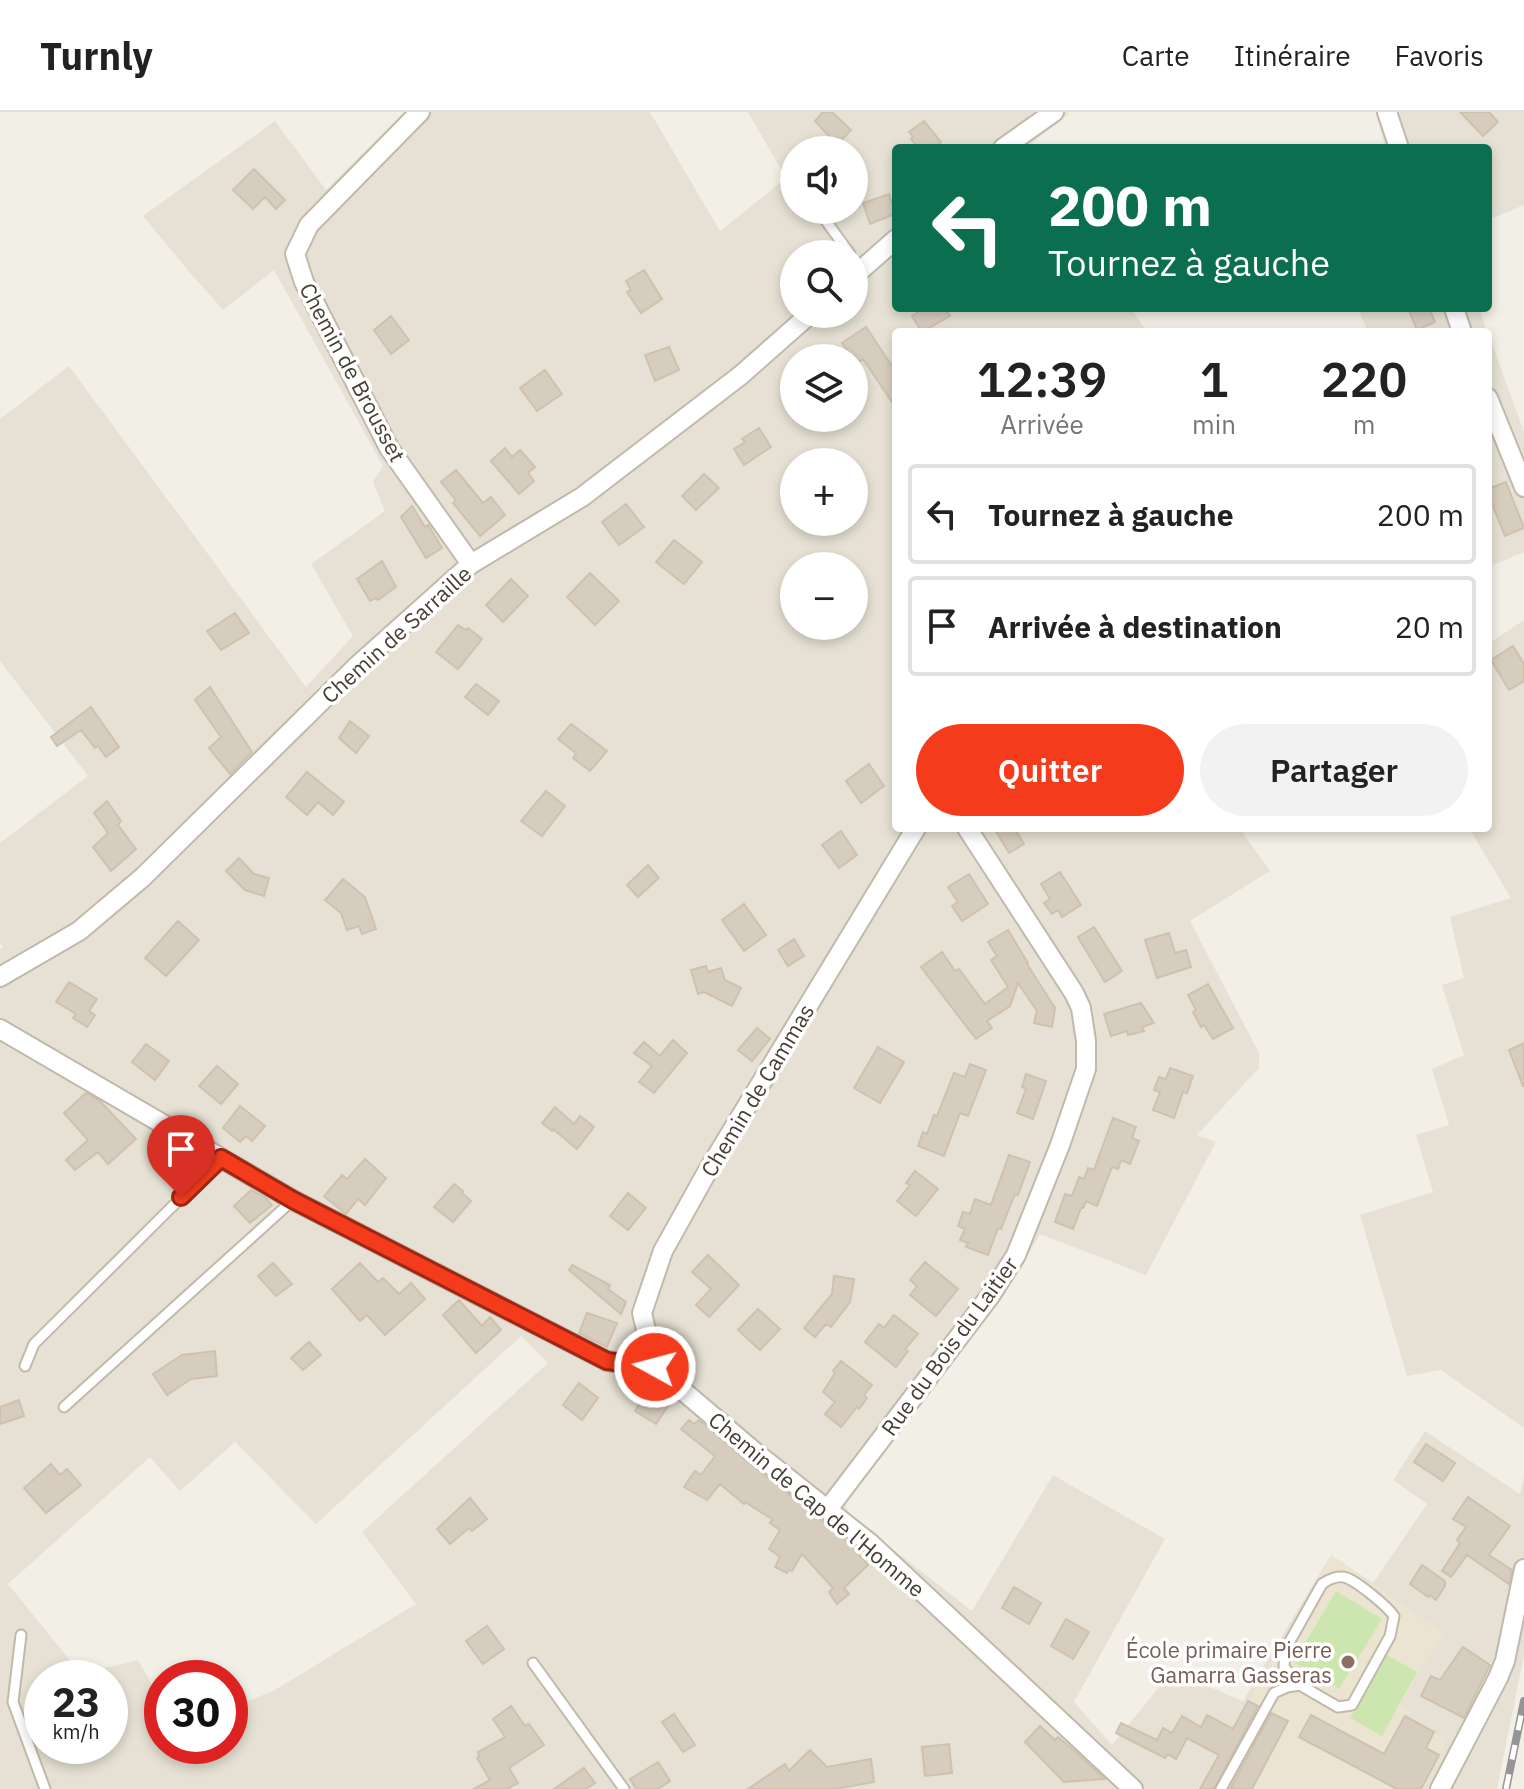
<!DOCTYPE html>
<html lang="fr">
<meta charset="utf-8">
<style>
body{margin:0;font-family:"IBM Plex Sans",sans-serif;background:#f2f2f2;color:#222;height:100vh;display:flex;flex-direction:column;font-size:30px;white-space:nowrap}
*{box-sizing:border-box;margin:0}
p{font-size:26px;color:#767676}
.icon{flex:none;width:44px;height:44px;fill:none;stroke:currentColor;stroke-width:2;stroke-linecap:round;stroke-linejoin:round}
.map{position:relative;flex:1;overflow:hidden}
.side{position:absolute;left:892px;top:216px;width:600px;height:504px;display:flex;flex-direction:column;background:#fff;border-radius:8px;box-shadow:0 4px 12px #0003}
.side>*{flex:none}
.top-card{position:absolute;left:892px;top:32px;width:600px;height:168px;border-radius:8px;box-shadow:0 4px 12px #0003;background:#0b6e4f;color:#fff;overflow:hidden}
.buttons{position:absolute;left:780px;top:24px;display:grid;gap:16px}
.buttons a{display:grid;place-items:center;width:88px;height:88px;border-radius:50%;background:#fff;box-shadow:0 4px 12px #0003;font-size:40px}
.speed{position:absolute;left:24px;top:1548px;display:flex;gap:16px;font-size:40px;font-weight:700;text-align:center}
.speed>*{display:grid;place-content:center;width:104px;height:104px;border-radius:50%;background:#fff;box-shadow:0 4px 12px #0003;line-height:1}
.speed small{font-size:20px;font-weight:400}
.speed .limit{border:12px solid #d22;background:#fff;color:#111}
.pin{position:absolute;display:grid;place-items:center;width:68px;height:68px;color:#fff;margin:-82px -34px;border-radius:50% 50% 50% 0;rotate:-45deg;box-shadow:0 0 8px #0007}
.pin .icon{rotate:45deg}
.me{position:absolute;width:88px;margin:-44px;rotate:277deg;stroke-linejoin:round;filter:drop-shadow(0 0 6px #0008)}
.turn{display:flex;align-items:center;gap:28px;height:168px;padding:0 24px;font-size:36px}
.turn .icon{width:104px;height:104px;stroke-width:2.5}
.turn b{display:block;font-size:56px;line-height:68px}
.eta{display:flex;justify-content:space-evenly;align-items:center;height:136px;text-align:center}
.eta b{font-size:48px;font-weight:600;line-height:56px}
.primary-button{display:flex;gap:16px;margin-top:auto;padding:16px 24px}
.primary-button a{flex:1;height:92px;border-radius:48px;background:#f43c1c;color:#fff;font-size:32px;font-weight:600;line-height:92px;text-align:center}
.primary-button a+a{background:#f2f2f2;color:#222}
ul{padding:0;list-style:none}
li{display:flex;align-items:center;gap:24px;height:100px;margin:0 16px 12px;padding:0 8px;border:4px solid #e0e0e0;border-radius:8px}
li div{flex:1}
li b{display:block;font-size:30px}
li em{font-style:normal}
header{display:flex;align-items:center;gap:48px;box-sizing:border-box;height:112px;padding:0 40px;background:#fff;border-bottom:2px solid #e0e0e0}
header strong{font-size:38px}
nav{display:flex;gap:44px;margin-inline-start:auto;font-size:28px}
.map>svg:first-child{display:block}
.residential{fill:#e6e1d4;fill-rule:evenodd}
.education{fill:#ebe4d0}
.green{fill:#cde6b0}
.building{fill:#d7cdbf;stroke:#cec2af;stroke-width:2}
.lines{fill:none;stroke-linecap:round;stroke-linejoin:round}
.service-casing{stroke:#c1b9ac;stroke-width:13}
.minor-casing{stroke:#c1b9ac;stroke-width:22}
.service{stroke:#fff;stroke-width:9}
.minor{stroke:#fff;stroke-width:18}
.rail-casing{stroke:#959595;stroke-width:8}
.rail{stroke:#fff;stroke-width:5;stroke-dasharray:15;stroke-linecap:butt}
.route-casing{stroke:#9f2712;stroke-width:20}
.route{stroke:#f43c1c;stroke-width:14}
.education-dot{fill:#8d6e63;stroke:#fff;stroke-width:3}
.labels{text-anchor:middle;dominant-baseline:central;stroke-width:7;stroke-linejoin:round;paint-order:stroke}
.street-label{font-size:22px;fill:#453f35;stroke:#fff}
.education-label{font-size:22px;fill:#785e54;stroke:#fff;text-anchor:end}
</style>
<header>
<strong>Turnly</strong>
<nav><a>Carte</a><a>Itinéraire</a><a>Favoris</a></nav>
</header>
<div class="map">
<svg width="1524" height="1677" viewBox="0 0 1524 1677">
<rect width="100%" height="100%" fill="#f2efe6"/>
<path class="residential" d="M 404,0 L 650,0 L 720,119 L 786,66 L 748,0 L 1067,0 L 1068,2 L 1028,34 L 1029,36 L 896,36 L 896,196 L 1131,196 L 1147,220 L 896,220 L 896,716 L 1239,716 L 1270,759 L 1190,809 L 1259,941 L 1259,956 L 1197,1023 L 1216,1030 L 1146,1163 L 1040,1122 L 1007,1178 L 848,1381 L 846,1396 L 853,1406 L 972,1499 L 1053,1363 L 1165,1427 L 1074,1590 L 1112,1633 L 1172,1559 L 1243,1589 L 1331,1443 L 1373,1471 L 1427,1392 L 1393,1368 L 1425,1319 L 1520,1382 L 1524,1364 L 1524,1543 L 1497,1677 L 0,1677 L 0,837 L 3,835 L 0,831 L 0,731 L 88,664 L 0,549 L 0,307 L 69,254 L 306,575 L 353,524 L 311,452 L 385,399 L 373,370 L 383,354 L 274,158 L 223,198 L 192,163 L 143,104 L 275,9 L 326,78 ZM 794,38 L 854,38 L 854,98 L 794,98 ZM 794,142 L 854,142 L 854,202 L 794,202 ZM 794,246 L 854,246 L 854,306 L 794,306 ZM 794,350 L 854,350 L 854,410 L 794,410 ZM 794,454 L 854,454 L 854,514 L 794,514 ZM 521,1224 L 548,1251 L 362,1420 L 416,1492 L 275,1578 L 230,1597 L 230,1634 L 162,1634 L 162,1590 L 138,1548 L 81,1562 L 8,1472 L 150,1345 L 180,1379 L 235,1330 L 316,1412 ZM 42,1566 L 110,1566 L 110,1634 L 42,1634 Z
M 1375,0 L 1524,0 L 1524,93 L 1488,108 L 1488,36 L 1386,36 Z
M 1358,196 L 1479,196 L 1487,220 L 1368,220 Z
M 1488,221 L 1524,320 L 1524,440 L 1488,455 Z
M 1524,508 L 1524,1316 L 1441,1258 L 1407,1264 L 1360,1103 L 1433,1080 L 1416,1023 L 1449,1013 L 1432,957 L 1464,943 L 1442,873 L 1464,866 L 1450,805 L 1511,786 L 1469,716 L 1488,716 L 1488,532 Z"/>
<path class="education" d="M 1331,1443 L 1443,1521 L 1400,1593 L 1408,1598 L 1405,1604 L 1448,1628 L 1421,1677 L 1200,1677 Z"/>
<path class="green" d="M 1336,1479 L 1382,1507 L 1339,1577 L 1294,1550 Z
M 1385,1542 L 1417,1560 L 1382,1624 L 1350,1606 Z"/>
<path class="building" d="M 823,0 L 832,0 L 851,18 L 837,33 L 815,9 Z
M 1460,0 L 1489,0 L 1498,10 L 1483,24 Z
M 924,9 L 941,30 L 933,36 L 918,36 L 911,27 L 913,25 L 909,20 Z
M 254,57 L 285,88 L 276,97 L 265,85 L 253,97 L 233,78 Z
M 889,82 L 895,102 L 870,112 L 863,91 Z
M 644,158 L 662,187 L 641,201 L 627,180 L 631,178 L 626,169 Z
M 924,196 L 945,196 L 950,204 L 922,220 L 912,204 Z
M 1408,196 L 1429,196 L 1435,210 L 1417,218 Z
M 391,204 L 409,228 L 391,242 L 374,218 Z
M 866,215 L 896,260 L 896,296 L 863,247 L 856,252 L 854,246 L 852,246 L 842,231 Z
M 669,235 L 679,258 L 655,269 L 645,243 Z
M 545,258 L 562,282 L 537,299 L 520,276 Z
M 759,316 L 771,335 L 744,353 L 734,337 L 745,330 L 742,327 Z
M 505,336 L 512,345 L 520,338 L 535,355 L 528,361 L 534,369 L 519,382 L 491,349 Z
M 456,358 L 483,391 L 491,385 L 505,403 L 480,424 L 453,391 L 456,388 L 441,370 Z
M 704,362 L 719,376 L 696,398 L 682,384 Z
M 1506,370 L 1524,416 L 1505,424 L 1488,382 L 1488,377 Z
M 626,392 L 644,415 L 619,433 L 602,410 Z
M 412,394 L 425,415 L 428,413 L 442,436 L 426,446 L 401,405 Z
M 674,428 L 702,450 L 684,472 L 656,450 Z
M 382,449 L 396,475 L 378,488 L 376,486 L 370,489 L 357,467 Z
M 590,461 L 619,489 L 595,513 L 567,485 Z
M 511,467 L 528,484 L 503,510 L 486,493 Z
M 235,501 L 249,521 L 221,538 L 207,519 Z
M 458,513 L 466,518 L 468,516 L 482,527 L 458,557 L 436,540 Z
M 1513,534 L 1524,552 L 1524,569 L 1509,578 L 1491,548 Z
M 476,572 L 499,589 L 488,603 L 465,585 Z
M 210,575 L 252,640 L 230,662 L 209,636 L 221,625 L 195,588 Z
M 91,595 L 119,635 L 106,645 L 98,634 L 95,636 L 81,618 L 57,634 L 51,625 Z
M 350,609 L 369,624 L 356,641 L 339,626 Z
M 571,612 L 607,639 L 590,659 L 573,646 L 576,641 L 558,627 Z
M 869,652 L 884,674 L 861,691 L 846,669 Z
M 307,660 L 344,690 L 333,703 L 318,690 L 307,703 L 286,685 Z
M 546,679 L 565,694 L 542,724 L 521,709 Z
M 107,689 L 121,709 L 118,713 L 136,737 L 111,759 L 93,735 L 108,721 L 94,701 Z
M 994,716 L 1014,716 L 1024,732 L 1009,741 Z
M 841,719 L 857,743 L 839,756 L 822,733 Z
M 239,746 L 254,762 L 269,766 L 264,784 L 245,778 L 226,759 Z
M 648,753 L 659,766 L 638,785 L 627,773 Z
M 1060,760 L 1081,793 L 1062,805 L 1058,798 L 1052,802 L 1044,791 L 1050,787 L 1041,772 Z
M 969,762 L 988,792 L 962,809 L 952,794 L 958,790 L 948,775 Z
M 343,767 L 365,785 L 376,817 L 362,822 L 359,814 L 347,818 L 341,801 L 325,788 Z
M 744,792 L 766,823 L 744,839 L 722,808 Z
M 178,809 L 199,828 L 166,864 L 145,846 Z
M 1094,815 L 1122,859 L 1105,870 L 1078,825 Z
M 1008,818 L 1028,851 L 1027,852 L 1055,896 L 1052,915 L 1034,911 L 1037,899 L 1018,871 L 1010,894 L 987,909 L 992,916 L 976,927 L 921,855 L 942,840 L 955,859 L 959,857 L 985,892 L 1008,875 L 991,848 L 997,844 L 988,830 Z
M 1169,821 L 1175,841 L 1186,838 L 1191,855 L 1157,866 L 1145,828 Z
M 794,827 L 804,844 L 788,854 L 778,838 Z
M 706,854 L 708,860 L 721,856 L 725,868 L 741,876 L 732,894 L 704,880 L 698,882 L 691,858 Z
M 69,870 L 97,887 L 89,899 L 95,903 L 87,915 L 73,906 L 76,902 L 56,890 Z
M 1208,872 L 1233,916 L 1213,927 L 1204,913 L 1201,915 L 1193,900 L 1196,898 L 1188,883 Z
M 1141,891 L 1154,911 L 1142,915 L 1144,919 L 1128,923 L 1127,919 L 1111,924 L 1104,902 Z
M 757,916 L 770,927 L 752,949 L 738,938 Z
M 673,928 L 687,941 L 654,981 L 639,970 L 652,954 L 634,941 L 644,930 L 660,944 Z
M 1524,931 L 1524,974 L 1523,974 L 1509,938 Z
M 146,932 L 169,949 L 155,968 L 132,950 Z
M 878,935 L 904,950 L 880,991 L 854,976 Z
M 970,952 L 986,958 L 968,1004 L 960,1001 L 944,1044 L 918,1034 L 923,1020 L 927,1022 L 934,1003 L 937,1004 L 954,961 L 965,965 Z
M 217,954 L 238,972 L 221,992 L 199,974 Z
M 1170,956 L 1193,964 L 1187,981 L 1183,980 L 1174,1006 L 1153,998 L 1160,980 L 1154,978 L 1159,965 L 1166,967 Z
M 1026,962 L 1046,969 L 1033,1007 L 1017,1001 L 1026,977 L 1022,975 Z
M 86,981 L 99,988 L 136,1027 L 108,1052 L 98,1040 L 75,1058 L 66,1048 L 88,1028 L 64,1001 Z
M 240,994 L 265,1014 L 252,1029 L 246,1024 L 240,1030 L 223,1016 Z
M 555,995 L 574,1012 L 580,1004 L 594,1015 L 577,1037 L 553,1017 L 552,1019 L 542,1011 Z
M 1113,1006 L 1136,1015 L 1132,1026 L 1139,1029 L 1130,1052 L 1121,1048 L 1118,1057 L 1112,1055 L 1097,1094 L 1086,1089 L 1083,1096 L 1081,1096 L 1073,1117 L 1055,1110 L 1065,1082 L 1072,1084 L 1079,1065 L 1084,1067 L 1088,1056 L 1094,1058 Z
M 1009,1043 L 1030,1050 L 1018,1083 L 1015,1082 L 1001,1117 L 998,1116 L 988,1143 L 966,1135 L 968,1131 L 960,1128 L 965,1117 L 958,1114 L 963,1100 L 970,1102 L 975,1087 L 991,1093 Z
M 365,1047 L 386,1066 L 365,1093 L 358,1087 L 346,1102 L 324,1084 L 342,1063 L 347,1067 Z
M 915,1059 L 938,1077 L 916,1104 L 897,1089 L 910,1073 L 906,1071 Z
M 454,1072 L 463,1079 L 462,1081 L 471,1089 L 453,1110 L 434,1095 Z
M 251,1078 L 266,1086 L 272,1093 L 250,1111 L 234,1094 Z
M 628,1081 L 646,1096 L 628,1118 L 610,1104 Z
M 708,1143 L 739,1173 L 709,1205 L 696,1193 L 711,1177 L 692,1160 Z
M 925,1150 L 958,1177 L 936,1204 L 910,1183 L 917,1174 L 910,1168 Z
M 273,1151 L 292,1172 L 276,1184 L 258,1164 Z
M 360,1151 L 378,1170 L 383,1166 L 399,1182 L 411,1171 L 425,1187 L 385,1223 L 367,1203 L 360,1209 L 332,1177 Z
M 572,1153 L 610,1173 L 608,1177 L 626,1190 L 621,1202 L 569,1158 Z
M 834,1164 L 854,1167 L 850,1190 L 831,1215 L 826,1212 L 815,1225 L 804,1216 L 832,1182 Z
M 459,1188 L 482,1214 L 490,1205 L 501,1218 L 476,1241 L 443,1203 Z
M 758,1197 L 780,1217 L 760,1238 L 738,1218 Z
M 587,1201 L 617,1211 L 607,1235 L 579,1221 Z
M 894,1203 L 918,1222 L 905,1237 L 908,1239 L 896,1255 L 865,1230 L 879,1212 L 884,1216 Z
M 309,1230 L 321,1243 L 303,1258 L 291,1246 Z
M 215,1239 L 217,1264 L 191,1267 L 167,1283 L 153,1262 L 182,1243 Z
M 841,1249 L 872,1273 L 864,1283 L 867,1286 L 859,1297 L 857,1295 L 841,1315 L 825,1302 L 835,1290 L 823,1280 L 835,1261 L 833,1259 Z
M 579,1271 L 598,1286 L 582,1308 L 563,1293 Z
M 646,1281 L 668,1294 L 656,1312 L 635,1299 Z
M 19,1288 L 24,1304 L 0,1312 L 0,1295 Z
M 689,1308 L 694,1312 L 699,1308 L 748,1350 L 844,1426 L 868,1453 L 844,1476 L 849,1482 L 837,1492 L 829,1480 L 833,1476 L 802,1442 L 792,1459 L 789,1458 L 787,1461 L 775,1455 L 780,1445 L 769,1437 L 780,1418 L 770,1411 L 772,1407 L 745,1390 L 744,1392 L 720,1372 L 707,1388 L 684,1375 L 695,1359 L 701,1363 L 715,1344 L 681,1317 Z
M 1426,1332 L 1455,1351 L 1443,1369 L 1414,1350 Z
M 51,1352 L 60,1363 L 67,1357 L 81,1373 L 46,1401 L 24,1376 Z
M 1468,1385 L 1510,1414 L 1489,1443 L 1512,1458 L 1509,1472 L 1467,1443 L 1451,1465 L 1442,1459 L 1460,1431 L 1457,1428 L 1466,1415 L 1453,1407 Z
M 470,1386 L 487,1407 L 472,1419 L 469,1416 L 450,1432 L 437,1417 Z
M 1422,1453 L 1445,1469 L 1445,1474 L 1436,1488 L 1430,1483 L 1428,1485 L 1410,1472 Z
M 1014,1475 L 1041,1491 L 1029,1512 L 1002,1496 Z
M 1066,1507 L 1089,1520 L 1073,1547 L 1051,1534 Z
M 487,1514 L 504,1537 L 483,1552 L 466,1529 Z
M 1463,1535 L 1490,1553 L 1464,1606 L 1421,1584 L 1431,1564 L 1440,1568 Z
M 1248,1589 L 1258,1594 L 1214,1677 L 1200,1677 L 1219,1643 L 1187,1626 L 1176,1647 L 1168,1642 L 1165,1646 L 1116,1621 L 1121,1611 L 1157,1628 L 1163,1616 L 1172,1621 L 1182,1604 L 1201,1615 L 1207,1603 L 1233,1617 Z
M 511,1594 L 525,1614 L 529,1612 L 544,1633 L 509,1656 L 518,1671 L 507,1677 L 474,1677 L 490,1668 L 477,1646 L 479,1645 L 478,1640 L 505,1625 L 493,1607 Z
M 1271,1601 L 1288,1609 L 1252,1677 L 1230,1677 Z
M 674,1602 L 695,1633 L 683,1640 L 662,1610 Z
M 1311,1603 L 1384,1642 L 1405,1604 L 1434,1620 L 1426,1636 L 1439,1643 L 1421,1677 L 1397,1677 L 1299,1625 Z
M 1040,1614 L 1055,1628 L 1058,1625 L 1071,1636 L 1105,1667 L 1064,1670 L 1025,1630 Z
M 949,1632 L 952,1661 L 925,1664 L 922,1635 Z
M 810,1638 L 827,1655 L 871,1647 L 874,1670 L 836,1677 L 748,1677 L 785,1652 L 789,1659 Z
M 658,1650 L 670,1669 L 658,1677 L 636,1677 L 630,1667 Z
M 584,1656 L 595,1671 L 586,1677 L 554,1677 Z"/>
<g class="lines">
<g class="service-casing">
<path id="service" d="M 789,57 L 794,64
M 818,98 L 850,142
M 25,1254 L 34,1232 L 221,1046
M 64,1295 L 293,1088
M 21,1523 L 13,1590 L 45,1677
M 533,1551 L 624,1677
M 1221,1677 L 1274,1581 L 1287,1575 L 1300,1573 L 1338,1595 L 1352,1593 L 1390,1524 L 1394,1504 C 1387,1494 1359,1471 1347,1466 C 1339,1463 1329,1467 1322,1472 L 1285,1538 L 1284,1555 L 1300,1573"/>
</g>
<g class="minor-casing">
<path id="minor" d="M 420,0 L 309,113 L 295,142 L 304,170 L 389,336 L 471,452
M 1387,0 L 1399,36
M 1003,36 L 1054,0
M 854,164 L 896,127
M 1454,196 L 1462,220
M 1488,286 L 1524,375
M 0,865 L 79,819 L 143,765 L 357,554 L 471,452 L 582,385 L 741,263 L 810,202
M 0,917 L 293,1088 L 607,1249 L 655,1255 L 756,1341 L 871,1432 L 1133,1677
M 655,1255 L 642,1201 L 663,1139 L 707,1060 L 916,716
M 828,1397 L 990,1184 L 1016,1143 L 1060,1033 L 1086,957 L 1086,929 L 1081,896 L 1074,881 L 967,716
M 1440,1677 L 1498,1566 L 1505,1549 L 1524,1457"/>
</g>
<use href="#service" class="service"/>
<use href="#minor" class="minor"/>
<g class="rail-casing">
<path id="rail" d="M 1506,1677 L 1524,1589"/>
</g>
<use href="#rail" class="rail"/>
</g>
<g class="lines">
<g class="route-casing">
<path id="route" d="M 181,1085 L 221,1046 L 293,1088 L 607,1249 L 655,1255"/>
</g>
<use href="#route" class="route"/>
</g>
<circle class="education-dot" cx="1348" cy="1550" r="8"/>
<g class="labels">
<g class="street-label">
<text transform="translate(353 260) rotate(62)">Chemin de Brousset</text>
<text transform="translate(396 522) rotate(-42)">Chemin de Sarraille</text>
<text transform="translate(757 978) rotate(-59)">Chemin de Cammas</text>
<text transform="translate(949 1234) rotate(-54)">Rue du Bois du Laitier</text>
<text transform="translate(817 1392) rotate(40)">Chemin de Cap de l'Homme</text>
</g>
<g class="education-label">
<text x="1332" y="1537">École primaire Pierre<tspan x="1332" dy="25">Gamarra Gasseras</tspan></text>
</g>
</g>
</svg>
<div class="buttons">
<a><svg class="icon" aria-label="sound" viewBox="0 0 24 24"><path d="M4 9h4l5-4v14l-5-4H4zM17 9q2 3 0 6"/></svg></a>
<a><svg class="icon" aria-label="search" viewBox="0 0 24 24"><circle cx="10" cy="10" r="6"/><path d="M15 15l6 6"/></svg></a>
<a><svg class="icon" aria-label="layers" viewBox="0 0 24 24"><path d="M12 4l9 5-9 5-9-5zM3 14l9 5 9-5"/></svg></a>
<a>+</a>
<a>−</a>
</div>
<div class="speed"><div>23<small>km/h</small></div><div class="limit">30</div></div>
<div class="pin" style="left:181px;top:1085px;background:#d93025"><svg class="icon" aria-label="arrive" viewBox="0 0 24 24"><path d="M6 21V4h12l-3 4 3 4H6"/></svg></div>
<svg class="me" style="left:655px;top:1255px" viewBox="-20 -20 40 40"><circle r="17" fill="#f43c1c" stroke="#fff" stroke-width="3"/><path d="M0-11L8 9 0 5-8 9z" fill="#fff"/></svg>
<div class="top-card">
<div class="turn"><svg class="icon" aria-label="left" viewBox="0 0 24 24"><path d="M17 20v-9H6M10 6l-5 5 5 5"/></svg><div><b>200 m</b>Tournez à gauche</div></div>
</div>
<section class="side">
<div class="eta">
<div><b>12:39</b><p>Arrivée</p></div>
<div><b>1</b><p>min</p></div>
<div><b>220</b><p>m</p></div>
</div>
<ul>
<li><svg class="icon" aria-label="left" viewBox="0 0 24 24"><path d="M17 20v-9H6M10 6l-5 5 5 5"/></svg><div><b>Tournez à gauche</b></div><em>200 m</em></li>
<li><svg class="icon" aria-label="arrive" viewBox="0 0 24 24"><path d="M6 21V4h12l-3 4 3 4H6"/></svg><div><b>Arrivée à destination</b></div><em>20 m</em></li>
</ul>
<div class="primary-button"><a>Quitter</a><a>Partager</a></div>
</section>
</div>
